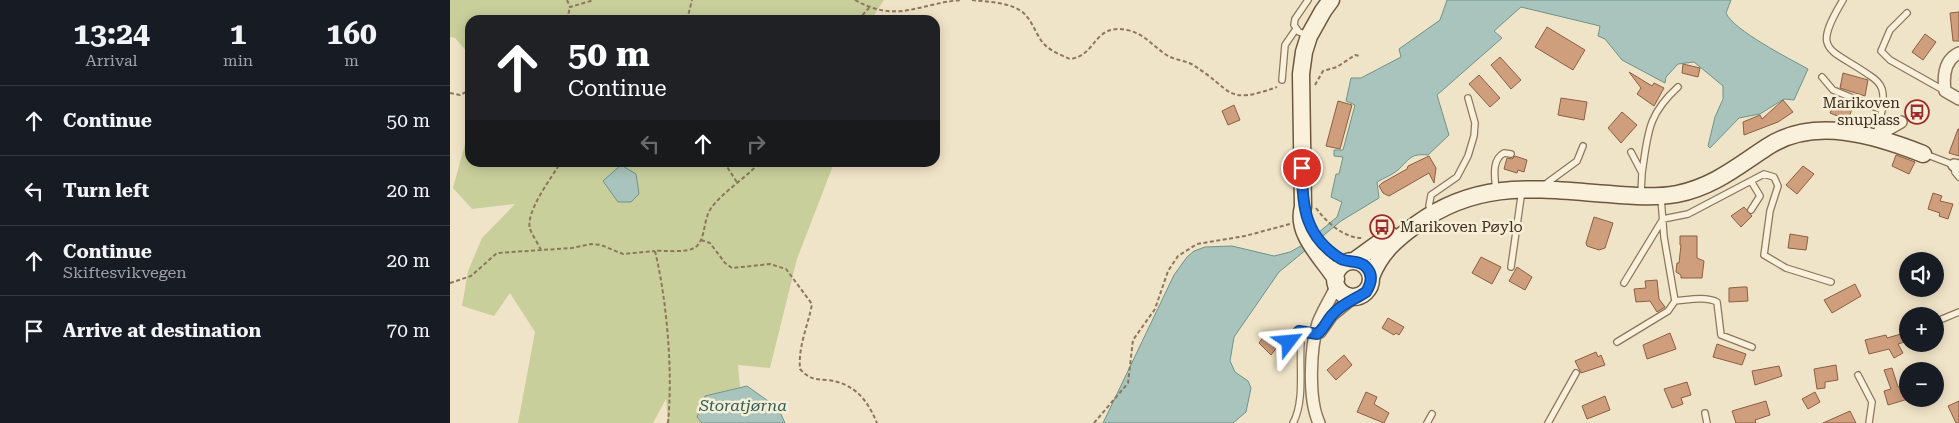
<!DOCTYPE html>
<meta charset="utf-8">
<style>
body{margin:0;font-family:"Roboto Serif",serif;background:#20242c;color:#f1f3f6;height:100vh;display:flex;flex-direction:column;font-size:19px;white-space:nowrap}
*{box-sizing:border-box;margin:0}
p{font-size:16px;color:#9ea1a6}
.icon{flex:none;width:28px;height:28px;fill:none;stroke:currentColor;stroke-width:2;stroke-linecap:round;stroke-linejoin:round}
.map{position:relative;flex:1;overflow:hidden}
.drawer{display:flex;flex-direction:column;background:#171b24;width:450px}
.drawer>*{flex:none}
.hud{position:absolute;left:15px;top:15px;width:475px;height:152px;border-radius:15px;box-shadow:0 2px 12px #0003;background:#202124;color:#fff;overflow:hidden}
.fabs{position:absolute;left:1449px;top:252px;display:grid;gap:10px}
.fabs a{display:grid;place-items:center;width:45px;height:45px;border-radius:50%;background:#171b24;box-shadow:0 2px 12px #0003;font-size:25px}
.pin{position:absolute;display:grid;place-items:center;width:42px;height:42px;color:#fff;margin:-21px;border:2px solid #fff;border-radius:50%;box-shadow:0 1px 5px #0007}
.me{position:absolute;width:55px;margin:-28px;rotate:61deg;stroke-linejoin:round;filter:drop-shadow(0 0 4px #0008)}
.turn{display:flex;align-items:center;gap:18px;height:105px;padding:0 20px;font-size:22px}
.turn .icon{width:65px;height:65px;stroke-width:2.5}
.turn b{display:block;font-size:35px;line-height:42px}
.lanes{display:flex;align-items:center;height:48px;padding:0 20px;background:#0003;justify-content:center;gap:25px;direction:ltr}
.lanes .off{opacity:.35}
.eta{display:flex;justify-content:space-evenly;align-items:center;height:85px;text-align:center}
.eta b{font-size:30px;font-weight:700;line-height:35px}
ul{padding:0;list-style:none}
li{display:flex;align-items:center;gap:15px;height:70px;padding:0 20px;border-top:1px solid #363941}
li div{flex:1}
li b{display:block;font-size:19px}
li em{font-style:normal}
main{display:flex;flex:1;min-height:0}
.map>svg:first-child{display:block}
.green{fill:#c9cf9b}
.water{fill:#a9c4bc;stroke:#6f938a}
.building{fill:#cf9f7d;stroke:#8d5f41}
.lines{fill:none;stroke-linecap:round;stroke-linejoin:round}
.service-casing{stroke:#8d765c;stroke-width:8}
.minor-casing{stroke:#8d765c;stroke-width:14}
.secondary-casing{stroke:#6f573f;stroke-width:19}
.path{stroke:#8d765c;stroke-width:2;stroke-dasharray:4 2.5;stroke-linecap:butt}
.service{stroke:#faf1dc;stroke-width:5.5}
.minor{stroke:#faf1dc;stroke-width:11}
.secondary{stroke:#faf1dc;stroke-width:16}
.route-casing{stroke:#114b97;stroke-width:12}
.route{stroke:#1a73e8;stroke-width:9}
.labels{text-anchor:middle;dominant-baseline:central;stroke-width:5;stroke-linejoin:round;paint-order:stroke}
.poi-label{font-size:15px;fill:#3d2e20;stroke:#f7eed8;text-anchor:end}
.water-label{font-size:16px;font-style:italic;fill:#2f5d5a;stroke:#f7eed8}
</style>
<main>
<section class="drawer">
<div class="eta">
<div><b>13:24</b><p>Arrival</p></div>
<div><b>1</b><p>min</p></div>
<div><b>160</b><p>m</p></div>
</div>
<ul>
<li><svg class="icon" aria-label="ahead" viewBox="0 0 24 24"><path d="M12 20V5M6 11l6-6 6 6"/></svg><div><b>Continue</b></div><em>50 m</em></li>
<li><svg class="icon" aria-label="left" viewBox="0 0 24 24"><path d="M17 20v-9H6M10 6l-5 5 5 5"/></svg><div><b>Turn left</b></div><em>20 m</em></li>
<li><svg class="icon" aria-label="ahead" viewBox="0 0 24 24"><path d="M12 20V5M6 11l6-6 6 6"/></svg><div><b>Continue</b><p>Skiftesvikvegen</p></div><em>20 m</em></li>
<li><svg class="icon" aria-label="arrive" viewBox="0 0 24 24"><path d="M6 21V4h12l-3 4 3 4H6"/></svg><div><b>Arrive at destination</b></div><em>70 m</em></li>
</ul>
</section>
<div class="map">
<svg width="1509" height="423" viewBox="0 0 1509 423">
<rect width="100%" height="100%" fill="#f0e4c8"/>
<path class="green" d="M 0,0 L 434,0 L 421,20 L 20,20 L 20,55 L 5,38 L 0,37 Z
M 20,126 L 20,162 L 384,163 L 347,259 L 320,368 L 288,365 L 290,387 L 255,396 L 247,417 L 252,423 L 218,423 L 216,399 L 203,423 L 68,423 L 85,332 L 60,293 L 44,316 L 12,306 L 18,271 L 32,238 L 65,204 L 22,209 L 3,188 Z"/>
<path class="water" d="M 997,0 L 1281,0 L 1276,13 C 1283,30 1340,59 1358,69 L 1344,100 L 1334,99 L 1310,114 L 1289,118 L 1260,148 L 1258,146 L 1265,117 L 1273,99 L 1273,86 L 1244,62 L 1228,64 L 1216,77 L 1215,83 L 1172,60 L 1155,39 L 1148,36 L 1150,26 L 1071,7 L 1044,31 L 1052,38 L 987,95 L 999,135 L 978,155 C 960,153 959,160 948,170 C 942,175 934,178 927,182 L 929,198 L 891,221 L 829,272 L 784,337 L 780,361 L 785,372 L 798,381 L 801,388 L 796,412 L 783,423 L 653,423 L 724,275 L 737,257 L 744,251 L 755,247 L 782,246 L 824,256 L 840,252 L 856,243 L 887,217 L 892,202 L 881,197 L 886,174 L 889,174 L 893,157 L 884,156 L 884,150 L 893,150 L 905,105 L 896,101 L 901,78 L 911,78 L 951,57 L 949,49 L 990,20 Z
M 171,165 L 186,174 L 189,194 L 181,202 L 168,202 L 153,181 Z
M 297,386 L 328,408 L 335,423 L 252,423 L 247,417 L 255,396 Z"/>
<path class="building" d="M 1509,12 L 1509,41 L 1503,41 L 1500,13 Z
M 1097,27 L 1135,50 L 1123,70 L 1085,47 Z
M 1475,34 L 1486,42 L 1473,60 L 1462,52 Z
M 1050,57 L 1071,80 L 1061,89 L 1041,65 Z
M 1233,64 L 1250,68 L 1248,77 L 1232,73 Z
M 1179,72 L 1202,86 L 1204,83 L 1214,88 L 1204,106 L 1187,94 L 1191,88 Z
M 1393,73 L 1418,80 L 1415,96 L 1390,88 Z
M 1029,75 L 1050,98 L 1040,107 L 1019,84 Z
M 1111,98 L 1137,102 L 1134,120 L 1108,115 Z
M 1333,100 L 1343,112 L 1328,122 L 1294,135 L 1293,122 L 1310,115 L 1312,119 Z
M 888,101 L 902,105 L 890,149 L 876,146 Z
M 1385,102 L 1402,109 L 1398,120 L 1380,113 Z
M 784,105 L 790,120 L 778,125 L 772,111 Z
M 1172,112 L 1187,125 L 1171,143 L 1158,128 Z
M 1508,129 L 1509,129 L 1509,156 L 1499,153 Z
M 1446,155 L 1465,162 L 1459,174 L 1442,166 Z
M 979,156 L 986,168 L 984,183 L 979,173 L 939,196 L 933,193 L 929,186 L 932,183 L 957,169 L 958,166 Z
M 1065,156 L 1077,160 L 1074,172 L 1068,170 L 1067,173 L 1054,169 L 1057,158 L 1062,159 Z
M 1353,166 L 1364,174 L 1347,194 L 1336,185 Z
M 1483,193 L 1492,196 L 1490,201 L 1503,204 L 1498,219 L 1489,216 L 1490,213 L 1478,209 Z
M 1294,207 L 1302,216 L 1291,227 L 1281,216 Z
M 1144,217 L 1163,223 L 1155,248 L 1149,250 L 1137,246 L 1136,243 Z
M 1340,234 L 1358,237 L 1356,250 L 1338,248 Z
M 1230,236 L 1247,236 L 1247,258 L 1254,261 L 1252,278 L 1231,278 L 1231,275 L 1226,272 L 1227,263 L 1229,263 L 1231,245 L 1230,245 Z
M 1031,257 L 1051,267 L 1042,284 L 1022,273 Z
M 1067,267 L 1082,277 L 1075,290 L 1059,281 Z
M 1207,280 L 1209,299 L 1215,307 L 1207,312 L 1200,301 L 1186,302 L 1184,289 L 1196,288 L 1195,281 Z
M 1405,284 L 1411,296 L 1382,313 L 1374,300 Z
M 1292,287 L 1297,287 L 1298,301 L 1279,302 L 1279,288 Z
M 938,318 L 954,327 L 949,335 L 946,333 L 944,335 L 932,328 Z
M 817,332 L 831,342 L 821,355 L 809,343 Z
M 1458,332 L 1458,341 L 1448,344 L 1453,353 L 1444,358 L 1439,349 L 1419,354 L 1415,340 L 1436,335 L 1437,338 Z
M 1220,333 L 1226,349 L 1197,359 L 1193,345 Z
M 1267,344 L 1296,354 L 1292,365 L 1263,357 Z
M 1146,352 L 1148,357 L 1151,355 L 1155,365 L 1131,373 L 1125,361 Z
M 894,355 L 902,365 L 886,380 L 877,370 Z
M 1386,365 L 1388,380 L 1375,382 L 1375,388 L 1367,389 L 1364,369 Z
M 1329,366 L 1332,376 L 1305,385 L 1302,371 Z
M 1442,368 L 1448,387 L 1455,385 L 1458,399 L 1438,405 L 1434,391 L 1441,389 L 1434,370 Z
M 1237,382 L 1241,395 L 1231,398 L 1233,404 L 1222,408 L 1214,389 Z
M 916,392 L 927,397 L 924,404 L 939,413 L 934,423 L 907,412 Z
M 1365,392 L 1370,402 L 1358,409 L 1352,399 Z
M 1155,396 L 1160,410 L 1137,419 L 1132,406 Z
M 1316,401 L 1320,415 L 1305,420 L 1306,423 L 1286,423 L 1282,411 Z
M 1509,401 L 1509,423 L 1506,423 L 1498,406 Z
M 1400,411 L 1406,423 L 1373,423 Z"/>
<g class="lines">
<g class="service-casing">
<path id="service" d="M 1393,0 C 1361,53 1379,47 1419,75 C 1424,78 1430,83 1432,89 C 1436,104 1429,121 1426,135
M 1457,13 L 1440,30 L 1431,51 L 1440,60 L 1495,91
M 857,35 L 849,32 L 844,25 L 845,19 L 858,0
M 1372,77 L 1383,90 L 1432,110
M 832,80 L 835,45 L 846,29
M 1181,152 L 1192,173 L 1191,194
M 1475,154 L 1504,165 L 1505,172 L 1509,177
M 1192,173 C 1198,134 1197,115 1228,87
M 1301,181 L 1310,196 L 1301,210
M 1095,187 L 1097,183 L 1127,161 L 1133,146
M 1046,191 C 1045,178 1041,160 1054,153 L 1061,154
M 1211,198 L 1214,237 L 1225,301 C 1238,300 1255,296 1267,302 L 1271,335 L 1302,347
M 983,213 L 979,206 L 981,195 L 1007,177 L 1018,156 L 1024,136 L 1025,123 L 1018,98
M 1061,267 L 1071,197
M 1174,283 L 1213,219 L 1238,214 L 1314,174 L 1324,177 L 1328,186 L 1320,211 L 1314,255 L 1336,268 L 1381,282
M 1485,322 L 1509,312
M 839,342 L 849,331 L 867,334
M 1167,342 L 1218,311 L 1225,301
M 1408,375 L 1422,402 L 1419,423
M 1255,413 L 1257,423
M 843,423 C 855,401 849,367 851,343 L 843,337
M 977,423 L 982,414
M 1098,423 L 1126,373"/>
</g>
<g class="minor-casing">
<path id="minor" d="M 1509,53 C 1494,60 1493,76 1495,91 L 1509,99
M 1425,137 L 1451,122
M 1504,165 L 1509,166
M 870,332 L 882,315 L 904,297
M 869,423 C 858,399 860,348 868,323 C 873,310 881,298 887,285"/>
</g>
<g class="secondary-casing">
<path id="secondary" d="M 881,0 L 873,11 L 859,36 L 854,52 L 851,74 L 853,207 C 845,234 873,258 886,279
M 904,261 L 940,235
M885 279a18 18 0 1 1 36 0a18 18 0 1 1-36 0Z
M 921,277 C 930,253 946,239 967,224 C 1029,179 1087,189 1159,194 C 1182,196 1205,198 1227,194 C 1263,187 1288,166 1317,147 C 1364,116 1425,135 1473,154"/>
</g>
<path class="path" d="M 117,0 L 120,7 L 144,0
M 405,0 C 448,24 469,3 512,0
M 522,0 C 538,2 558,2 571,11 C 582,19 585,33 593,43 C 600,51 611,55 620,59 C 647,56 643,23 677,30 C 693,33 702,45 715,54 C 723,60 735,60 743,65 C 784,90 774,106 827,87
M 117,20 L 120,7
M 237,20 L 242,0
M 408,20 L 419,8
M 865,85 L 873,71 L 887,67 L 905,55 L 910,56
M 0,93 L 10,95 L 20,90
M 274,162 L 288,184
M 866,208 C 876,222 895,239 913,238
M 251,240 L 260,243 L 275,263 L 282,268 L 320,264 L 336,269 L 362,304 C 358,326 348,346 350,369 C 359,379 364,379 377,380 C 404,383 417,399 427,423
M 91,250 C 88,244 83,236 80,229 C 75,212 102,177 111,162
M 0,283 L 21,276 L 47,253 L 122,248 L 141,244 L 151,245 L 173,254 L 205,251
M 218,423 C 223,372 217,301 205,251 C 216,250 238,254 247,246 C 256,237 253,218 262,207 C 273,192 297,177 310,162
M 644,423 L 678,383 L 683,340 L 705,309 L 718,271 L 728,256 L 747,244 L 795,236 L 840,224"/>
<use href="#service" class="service"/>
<use href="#minor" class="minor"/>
<use href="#secondary" class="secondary"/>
</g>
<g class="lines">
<g class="route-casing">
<path id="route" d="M 839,342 L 849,331 L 867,334 C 874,329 876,322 882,315 C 891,304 904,300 916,292 C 921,284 924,275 916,267 C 910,260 899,263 891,259 C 855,237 852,207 852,168"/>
</g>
<use href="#route" class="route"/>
</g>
<defs>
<g id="bus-ring" transform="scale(1.25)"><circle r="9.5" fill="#f7eed8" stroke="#9e2a2b" stroke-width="1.5"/><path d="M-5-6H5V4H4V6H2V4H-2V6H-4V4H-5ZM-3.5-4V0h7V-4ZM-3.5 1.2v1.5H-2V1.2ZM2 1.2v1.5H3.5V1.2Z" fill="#9e2a2b"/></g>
</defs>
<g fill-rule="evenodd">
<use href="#bus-ring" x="1467" y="112"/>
<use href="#bus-ring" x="932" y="227"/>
</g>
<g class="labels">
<g class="poi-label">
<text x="1450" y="103">Marikoven<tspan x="1450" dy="17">snuplass</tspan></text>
<text x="950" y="227" text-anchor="start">Marikoven Pøylo</text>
</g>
<g class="water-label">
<text x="293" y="405">Storatjørna</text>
</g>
</g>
</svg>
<div class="fabs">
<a><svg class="icon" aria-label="sound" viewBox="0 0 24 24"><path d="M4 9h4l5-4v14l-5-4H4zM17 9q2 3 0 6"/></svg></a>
<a>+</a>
<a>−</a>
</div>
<div class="pin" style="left:852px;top:168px;background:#d93025"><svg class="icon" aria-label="arrive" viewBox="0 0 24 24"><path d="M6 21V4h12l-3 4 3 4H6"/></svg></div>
<svg class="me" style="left:839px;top:342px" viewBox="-20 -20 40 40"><path d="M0-17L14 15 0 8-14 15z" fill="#1a73e8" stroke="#fff" stroke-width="4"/></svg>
<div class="hud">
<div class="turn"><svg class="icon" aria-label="ahead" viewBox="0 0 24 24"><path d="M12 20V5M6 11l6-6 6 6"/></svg><div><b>50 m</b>Continue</div></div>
<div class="lanes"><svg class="icon off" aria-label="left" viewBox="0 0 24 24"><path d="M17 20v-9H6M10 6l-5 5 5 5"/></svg><svg class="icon" aria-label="ahead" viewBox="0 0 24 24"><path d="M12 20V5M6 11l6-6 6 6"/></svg><svg class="icon off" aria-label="right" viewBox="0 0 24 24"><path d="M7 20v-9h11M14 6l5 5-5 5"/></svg></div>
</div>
</div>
</main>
